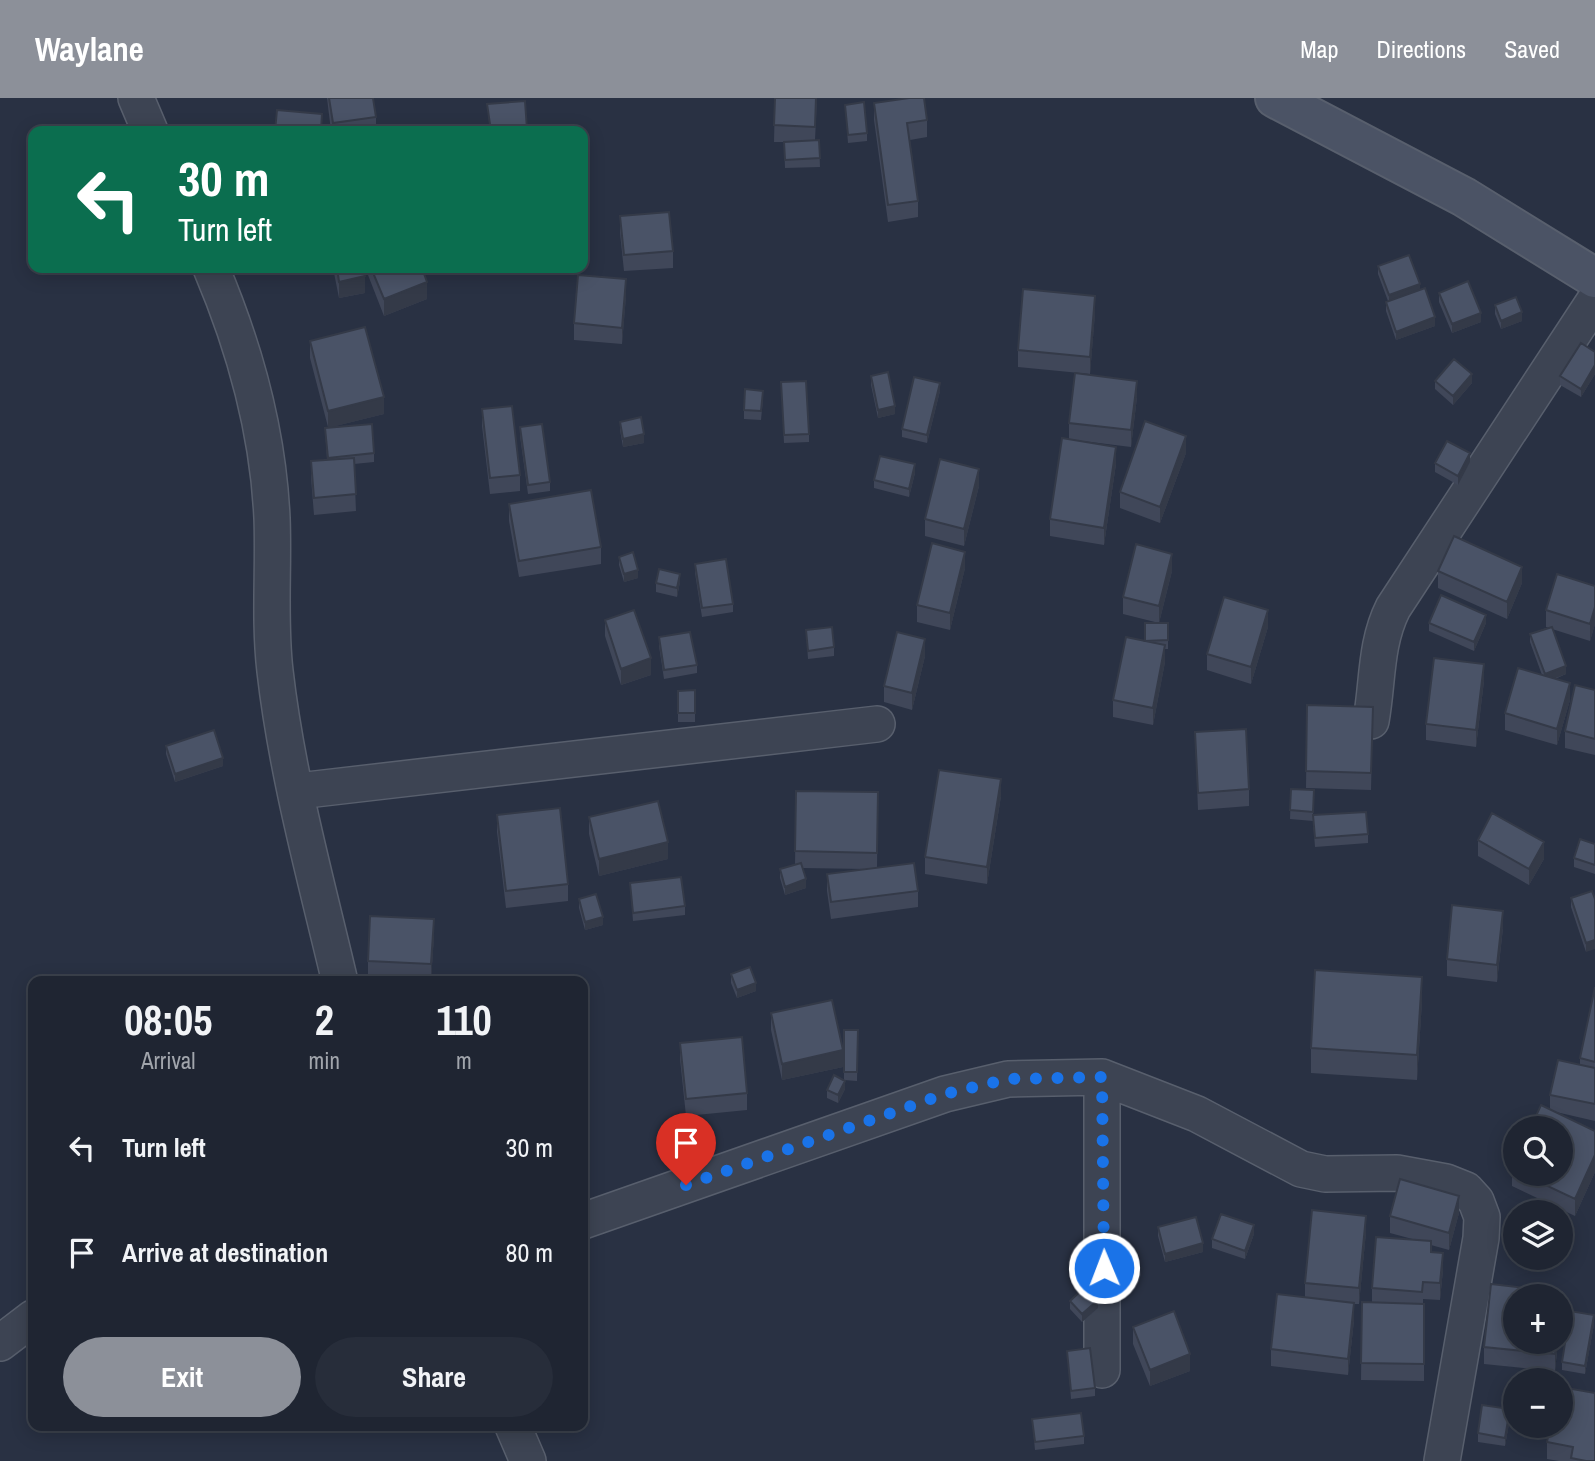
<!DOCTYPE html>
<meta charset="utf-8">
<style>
body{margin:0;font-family:"Archivo Narrow",sans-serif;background:#272d3a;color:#f1f3f6;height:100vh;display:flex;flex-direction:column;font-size:26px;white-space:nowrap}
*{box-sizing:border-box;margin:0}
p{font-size:23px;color:#a1a5ac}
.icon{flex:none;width:38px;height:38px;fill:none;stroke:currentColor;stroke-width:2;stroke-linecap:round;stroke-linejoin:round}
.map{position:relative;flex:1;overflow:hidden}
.drawer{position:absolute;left:28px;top:878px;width:560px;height:455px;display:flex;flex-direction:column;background:#1f2532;border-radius:14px;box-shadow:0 4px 18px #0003,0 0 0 2px #3c424d}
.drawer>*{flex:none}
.guide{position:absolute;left:28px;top:28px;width:560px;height:147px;border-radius:14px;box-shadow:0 4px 18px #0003,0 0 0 2px #3c424d;background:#0b6e4f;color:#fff;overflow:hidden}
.fabs{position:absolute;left:1503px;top:1018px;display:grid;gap:14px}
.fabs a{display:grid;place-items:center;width:70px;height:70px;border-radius:50%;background:#1f2532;box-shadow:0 4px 18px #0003,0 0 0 2px #3c424d;font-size:35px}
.pin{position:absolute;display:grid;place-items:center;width:60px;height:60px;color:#fff;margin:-72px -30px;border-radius:50% 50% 50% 0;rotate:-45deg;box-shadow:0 0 7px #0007}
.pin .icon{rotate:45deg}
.me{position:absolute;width:77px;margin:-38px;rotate:359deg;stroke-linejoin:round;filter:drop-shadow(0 0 5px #0008)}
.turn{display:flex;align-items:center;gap:24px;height:147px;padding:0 35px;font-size:32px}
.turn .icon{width:91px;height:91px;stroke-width:2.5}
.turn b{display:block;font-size:49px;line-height:60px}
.eta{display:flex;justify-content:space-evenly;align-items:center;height:119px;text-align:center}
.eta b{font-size:42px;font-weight:800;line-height:49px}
.cta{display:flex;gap:14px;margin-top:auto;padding:14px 35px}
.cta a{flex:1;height:80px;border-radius:42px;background:#8c9099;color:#fff;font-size:28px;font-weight:800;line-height:80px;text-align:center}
.cta a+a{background:#272d3a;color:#f1f3f6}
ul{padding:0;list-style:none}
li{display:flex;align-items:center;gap:21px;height:105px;padding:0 35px}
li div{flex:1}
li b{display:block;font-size:26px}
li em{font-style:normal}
header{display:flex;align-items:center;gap:42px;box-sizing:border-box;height:98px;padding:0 35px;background:#8c9099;color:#fff}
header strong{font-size:33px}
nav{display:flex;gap:38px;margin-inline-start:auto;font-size:24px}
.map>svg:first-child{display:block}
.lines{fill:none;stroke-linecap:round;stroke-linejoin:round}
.street-casing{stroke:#585f6d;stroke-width:38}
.secondary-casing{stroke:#585f6d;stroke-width:42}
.street{stroke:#3d4453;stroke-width:35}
.secondary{stroke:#4b5365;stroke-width:38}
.wall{fill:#404759}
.shaded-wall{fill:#343a48}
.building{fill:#4a5367;stroke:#343a48;stroke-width:2}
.route{stroke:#1a73e8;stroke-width:12;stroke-dasharray:0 21.6}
</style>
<header>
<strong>Waylane</strong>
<nav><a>Map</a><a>Directions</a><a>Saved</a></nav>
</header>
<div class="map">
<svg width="1595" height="1363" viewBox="0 0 1595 1363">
<rect width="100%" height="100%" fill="#293143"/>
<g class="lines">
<g class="street-casing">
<path id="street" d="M 136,0 L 150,33
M 211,170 C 245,250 268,332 272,420 C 274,471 269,522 275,573 C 287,678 316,782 340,884
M 1371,623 C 1378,584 1375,546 1393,510 L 1595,202
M 298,693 L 877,626
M 583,1123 L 945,996 L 1008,981 L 1102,979 L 1197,1016 L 1301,1071 L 1325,1076 L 1397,1075 L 1446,1084 L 1466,1092 L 1476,1103 L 1482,1119 L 1481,1140 L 1442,1363
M 0,1245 L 33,1220
M 1102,1272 L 1102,979
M 513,1328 L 528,1363"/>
</g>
<g class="secondary-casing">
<path id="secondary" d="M 1275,0 L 1464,99 L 1595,180"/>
</g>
<use href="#street" class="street"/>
<use href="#secondary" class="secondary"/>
</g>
<path class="wall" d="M 327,0 L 373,0 L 376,19 L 376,31 L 385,33 L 331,33 Z
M 775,0 L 817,0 L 815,42 L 819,42 L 820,69 L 785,70 L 784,44 L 774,44 Z
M 525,3 L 527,33 L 490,33 L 487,6 Z
M 874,5 L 927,22 L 927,39 L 910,42 L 918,103 L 918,119 L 888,124 L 874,22 Z
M 845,7 L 867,35 L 867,43 L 848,45 Z
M 620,118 L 673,153 L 673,170 L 624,173 L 620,135 Z
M 1378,168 L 1420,191 L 1435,228 L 1396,242 L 1386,213 L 1386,204 L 1388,203 L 1378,176 Z
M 333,170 L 363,170 L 365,195 L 339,200 Z
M 368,170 L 422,170 L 427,201 L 384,218 L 368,177 Z
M 1439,195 L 1481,224 L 1452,235 L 1439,204 Z
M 626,198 L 622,246 L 574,242 L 574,225 Z
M 1495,207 L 1522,223 L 1501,231 L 1495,216 Z
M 1095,215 L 1090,276 L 1018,269 L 1018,252 Z
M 310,243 L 384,316 L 331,329 L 374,355 L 374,364 L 354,366 L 356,413 L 314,417 L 311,380 L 311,363 L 327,362 L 325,330 L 328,329 L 310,260 Z
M 1595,254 L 1595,276 L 1581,299 L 1560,287 L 1560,278 Z
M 871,278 L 895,316 L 878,320 L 871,287 Z
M 1435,283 L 1472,285 L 1453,307 L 1435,291 Z
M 781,284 L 809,336 L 809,344 L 784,345 Z
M 940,293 L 927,345 L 902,339 L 902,331 Z
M 1137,299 L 1131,349 L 1074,342 L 1116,366 L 1104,447 L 1050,438 L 1050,421 L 1069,341 L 1069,325 Z
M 763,301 L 761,322 L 744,321 L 744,312 Z
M 482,311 L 520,377 L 520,393 L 490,396 L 482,328 Z
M 620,324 L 644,345 L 623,349 L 620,332 Z
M 520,329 L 550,384 L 550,393 L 528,396 L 520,338 Z
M 1186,355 L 1160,425 L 1120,410 L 1120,394 Z
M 1470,364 L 1458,387 L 1435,374 L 1435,365 Z
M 915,375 L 909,399 L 874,390 L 874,382 Z
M 979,388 L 964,448 L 925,438 L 925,421 Z
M 509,406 L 601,449 L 601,466 L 519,479 L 509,423 Z
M 619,459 L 638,480 L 624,484 L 619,467 Z
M 695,466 L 733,506 L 733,514 L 702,519 L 695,475 Z
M 965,470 L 950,532 L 917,524 L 917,507 Z
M 1172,473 L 1159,525 L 1123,516 L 1123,499 Z
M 1438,473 L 1522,485 L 1507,521 L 1438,490 Z
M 680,484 L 677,499 L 656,494 L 656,485 Z
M 1595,488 L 1595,526 L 1590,543 L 1552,531 L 1566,576 L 1555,581 L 1570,602 L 1557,647 L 1505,632 L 1505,615 L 1542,577 L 1530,544 L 1530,536 L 1549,529 L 1546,529 L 1546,512 Z
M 605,522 L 651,577 L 621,587 L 605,538 Z
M 1168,525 L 1168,551 L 1165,551 L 1165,564 L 1153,627 L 1113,619 L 1113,602 L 1145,543 Z
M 1429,525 L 1486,525 L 1474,553 L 1429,533 Z
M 1268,529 L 1251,586 L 1207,572 L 1207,556 Z
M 806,532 L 834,549 L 834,558 L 808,561 Z
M 659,539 L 697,567 L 697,575 L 664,581 L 659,548 Z
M 925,558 L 912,612 L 884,604 L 884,588 Z
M 1484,583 L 1476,649 L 1426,642 L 1426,626 Z
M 695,592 L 695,624 L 678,624 L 678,593 Z
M 1595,592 L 1595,657 L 1565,650 L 1565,633 Z
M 1307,607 L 1373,609 L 1371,692 L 1306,690 Z
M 1195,634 L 1249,691 L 1249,708 L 1198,712 Z
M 166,648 L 223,668 L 175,684 L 166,656 Z
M 1291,691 L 1314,692 L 1313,717 L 1368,736 L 1368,745 L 1315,749 L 1313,723 L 1290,721 Z
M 796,693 L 878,694 L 877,770 L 918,793 L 918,809 L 831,821 L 827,793 L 827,776 L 866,771 L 802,770 L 806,790 L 785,797 L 780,780 L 780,771 L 795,767 Z
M 1001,698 L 987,786 L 925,776 L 925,759 Z
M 497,717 L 568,786 L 568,803 L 506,810 L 497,734 Z
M 589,719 L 668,761 L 599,778 L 589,736 Z
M 1478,742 L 1544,761 L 1529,787 L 1478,758 Z
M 1595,746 L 1595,776 L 1574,769 L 1574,760 Z
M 630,785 L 685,808 L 685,817 L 633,823 Z
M 1571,800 L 1595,801 L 1586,854 L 1571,809 Z
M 579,801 L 603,827 L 585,832 L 579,810 Z
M 1503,830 L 1497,884 L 1447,878 L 1447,861 Z
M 434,838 L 431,883 L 368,880 L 368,863 Z
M 731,876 L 756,893 L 737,900 L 731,885 Z
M 1595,889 L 1595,1023 L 1556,1014 L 1595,1033 L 1595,1074 L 1575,1118 L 1512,1088 L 1512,1071 L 1516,1064 L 1516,1076 L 1561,1076 L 1550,1012 L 1550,997 L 1580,967 L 1580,960 Z
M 1422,903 L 1417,982 L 1311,975 L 1311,950 Z
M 771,915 L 843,969 L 782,982 L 771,932 Z
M 844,932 L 858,932 L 857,983 L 844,982 Z
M 680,945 L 747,995 L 747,1012 L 686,1018 L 680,961 Z
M 845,991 L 838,1005 L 827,1000 L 827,992 Z
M 1459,1115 L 1449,1152 L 1431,1147 L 1431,1154 L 1443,1172 L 1440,1202 L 1423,1201 L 1423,1206 L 1424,1206 L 1424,1283 L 1361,1282 L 1362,1204 L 1372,1205 L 1372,1190 L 1416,1142 L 1390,1135 L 1390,1118 Z
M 1158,1129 L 1203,1154 L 1165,1164 L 1158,1138 Z
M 1366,1134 L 1359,1206 L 1354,1206 L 1354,1222 L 1348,1277 L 1271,1268 L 1271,1251 L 1305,1199 L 1305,1185 Z
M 1254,1136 L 1245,1161 L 1212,1150 L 1212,1141 Z
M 1070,1203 L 1098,1210 L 1082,1224 L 1070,1211 Z
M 1562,1211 L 1516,1244 L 1558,1244 L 1555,1273 L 1484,1266 L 1484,1249 Z
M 1594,1226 L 1585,1276 L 1562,1272 L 1562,1264 Z
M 1133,1229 L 1190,1273 L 1150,1288 L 1133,1246 Z
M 1067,1253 L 1095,1290 L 1095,1298 L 1071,1301 Z
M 1595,1295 L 1595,1363 L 1559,1363 L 1547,1361 L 1547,1344 Z
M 1510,1320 L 1505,1348 L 1478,1344 L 1478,1335 Z
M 1032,1321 L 1084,1338 L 1084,1346 L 1035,1352 Z"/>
<path class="shaded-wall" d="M 365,178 L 365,195 L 339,200 L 339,184 Z
M 626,181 L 626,198 L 622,246 L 622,230 Z
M 427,184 L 427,201 L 384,218 L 384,201 Z
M 1420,186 L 1420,195 L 1389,205 L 1389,197 Z
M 1095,198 L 1095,215 L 1090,276 L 1090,259 Z
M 1522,214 L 1522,223 L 1501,231 L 1501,223 Z
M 1481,215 L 1481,224 L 1452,235 L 1452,226 Z
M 1435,219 L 1435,228 L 1396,242 L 1396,234 Z
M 1595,267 L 1595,276 L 1581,299 L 1581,291 Z
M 1472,276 L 1472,285 L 1453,307 L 1453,298 Z
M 1137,283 L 1137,299 L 1131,349 L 1131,332 Z
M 940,285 L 940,293 L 927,345 L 927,337 Z
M 384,299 L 384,316 L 328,330 L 328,313 Z
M 895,308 L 895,316 L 878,320 L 878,312 Z
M 644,336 L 644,345 L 623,349 L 623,341 Z
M 1186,338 L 1186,355 L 1160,425 L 1160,409 Z
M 1116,349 L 1116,366 L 1104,447 L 1104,430 Z
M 1470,355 L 1470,364 L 1458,387 L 1458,378 Z
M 915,366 L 915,375 L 909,399 L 909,391 Z
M 979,371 L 979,388 L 964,448 L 964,431 Z
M 965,454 L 965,470 L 950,532 L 950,515 Z
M 1172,456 L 1172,473 L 1159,525 L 1159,508 Z
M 1522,469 L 1522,485 L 1507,521 L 1507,504 Z
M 638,472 L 638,480 L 624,484 L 624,476 Z
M 680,476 L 680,484 L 677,499 L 677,490 Z
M 1595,509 L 1595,526 L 1590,543 L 1590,526 Z
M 1268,512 L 1268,529 L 1251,586 L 1251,569 Z
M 1486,517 L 1486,525 L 1474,553 L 1474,544 Z
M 925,541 L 925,558 L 912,612 L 912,595 Z
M 1165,547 L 1165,564 L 1153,627 L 1153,610 Z
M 651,560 L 651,577 L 621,587 L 621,571 Z
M 1484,566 L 1484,583 L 1476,649 L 1476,632 Z
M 1566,568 L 1566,576 L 1545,584 L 1545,576 Z
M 1570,585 L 1570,602 L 1557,647 L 1557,631 Z
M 223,660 L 223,668 L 175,684 L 175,676 Z
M 1001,681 L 1001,698 L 987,786 L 987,769 Z
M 668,744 L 668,761 L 599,778 L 599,761 Z
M 1544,744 L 1544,761 L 1529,787 L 1529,771 Z
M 806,781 L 806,790 L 785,797 L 785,789 Z
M 1503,813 L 1503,830 L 1497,884 L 1497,867 Z
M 603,819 L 603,827 L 585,832 L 585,824 Z
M 434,821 L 434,838 L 431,883 L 431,866 Z
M 1595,842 L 1595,851 L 1586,854 L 1586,845 Z
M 1422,879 L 1422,903 L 1417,982 L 1417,957 Z
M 756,885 L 756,893 L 737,900 L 737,892 Z
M 843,952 L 843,969 L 782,982 L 782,966 Z
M 845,983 L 845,991 L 838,1005 L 838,997 Z
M 1595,1057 L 1595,1074 L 1575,1118 L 1575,1101 Z
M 1459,1098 L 1459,1115 L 1449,1152 L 1449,1135 Z
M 1366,1118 L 1366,1134 L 1359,1206 L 1359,1190 Z
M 1254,1127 L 1254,1136 L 1245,1161 L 1245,1153 Z
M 1203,1145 L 1203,1154 L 1165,1164 L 1165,1156 Z
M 1443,1155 L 1443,1172 L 1440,1202 L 1440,1185 Z
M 1098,1202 L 1098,1210 L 1082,1224 L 1082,1216 Z
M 1354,1205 L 1354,1222 L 1348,1277 L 1348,1261 Z
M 1594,1217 L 1594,1226 L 1585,1276 L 1585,1268 Z
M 1557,1244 L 1558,1244 L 1555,1273 L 1555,1256 Z
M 1190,1256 L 1190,1273 L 1150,1288 L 1150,1272 Z
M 1510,1311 L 1510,1320 L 1505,1348 L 1505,1340 Z"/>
<path class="building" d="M 329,0 L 373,0 L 376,19 L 333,25 Z
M 775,0 L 816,0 L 815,29 L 774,27 Z
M 909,0 L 924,0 L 927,22 L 907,25 L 918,103 L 888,107 L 874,5 Z
M 525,3 L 527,31 L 491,33 L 487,6 Z
M 864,4 L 867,35 L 848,37 L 845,7 Z
M 277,12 L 322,16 L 321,33 L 275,33 Z
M 385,30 L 385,33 L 342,33 Z
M 819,42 L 820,60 L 785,62 L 784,44 Z
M 669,114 L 673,153 L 624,157 L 620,118 Z
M 1409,157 L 1420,186 L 1389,197 L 1378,168 Z
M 337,170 L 363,170 L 365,178 L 339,184 Z
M 371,170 L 422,170 L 427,184 L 384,201 Z
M 578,177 L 626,181 L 622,230 L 574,225 Z
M 1468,183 L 1481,215 L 1452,226 L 1439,195 Z
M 1425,190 L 1435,219 L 1396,234 L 1386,204 Z
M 1023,191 L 1095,198 L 1090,259 L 1018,252 Z
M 1516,199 L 1522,214 L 1501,223 L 1495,207 Z
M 365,229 L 384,299 L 328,313 L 310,243 Z
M 1581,245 L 1595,254 L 1595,267 L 1581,291 L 1560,278 Z
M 1454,261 L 1472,276 L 1453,298 L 1435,283 Z
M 888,274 L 895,308 L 878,312 L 871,278 Z
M 1075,275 L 1137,283 L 1131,332 L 1069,325 Z
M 914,279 L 940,285 L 927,337 L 902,331 Z
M 806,283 L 809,336 L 784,337 L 781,284 Z
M 745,291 L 763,293 L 761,313 L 744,312 Z
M 512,308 L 520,377 L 490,380 L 482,311 Z
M 641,319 L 644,336 L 623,341 L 620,324 Z
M 1145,323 L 1186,338 L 1160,409 L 1120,394 Z
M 372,326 L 374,355 L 328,360 L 325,330 Z
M 542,326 L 550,384 L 528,387 L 520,329 Z
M 1062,340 L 1116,349 L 1104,430 L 1050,421 Z
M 1447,343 L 1470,355 L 1458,378 L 1435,365 Z
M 880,358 L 915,366 L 909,391 L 874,382 Z
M 354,360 L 356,396 L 314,400 L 311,363 Z
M 940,361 L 979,371 L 964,431 L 925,421 Z
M 591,392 L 601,449 L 519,463 L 509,406 Z
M 1454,438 L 1522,469 L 1507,504 L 1438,473 Z
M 932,445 L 965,454 L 950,515 L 917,507 Z
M 1136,446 L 1172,456 L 1159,508 L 1123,499 Z
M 633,454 L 638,472 L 624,476 L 619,459 Z
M 726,461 L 733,506 L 702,510 L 695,466 Z
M 659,471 L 680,476 L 677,490 L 656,485 Z
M 1557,476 L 1595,488 L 1595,509 L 1590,526 L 1546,512 Z
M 1441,497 L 1486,517 L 1474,544 L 1429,525 Z
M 1224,499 L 1268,512 L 1251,569 L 1207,556 Z
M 634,512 L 651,560 L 621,571 L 605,522 Z
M 1145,525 L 1168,525 L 1168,542 L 1145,543 Z
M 832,529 L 834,549 L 808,553 L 806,532 Z
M 1552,529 L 1566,568 L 1545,576 L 1530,536 Z
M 690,534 L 697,567 L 664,572 L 659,539 Z
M 897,534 L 925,541 L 912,595 L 884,588 Z
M 1126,539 L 1165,547 L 1153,610 L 1113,602 Z
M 1434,560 L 1484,566 L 1476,632 L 1426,626 Z
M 1518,570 L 1570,585 L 1557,631 L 1505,615 Z
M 1575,587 L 1595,592 L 1595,641 L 1565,633 Z
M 695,592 L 695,615 L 678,615 L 678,593 Z
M 1307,607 L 1373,609 L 1371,675 L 1306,673 Z
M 1246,631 L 1249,691 L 1198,695 L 1195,634 Z
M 214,632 L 223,660 L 175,676 L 166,648 Z
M 939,672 L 1001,681 L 987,769 L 925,759 Z
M 1291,691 L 1314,692 L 1313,714 L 1290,712 Z
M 796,693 L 878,694 L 877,755 L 795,753 Z
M 658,703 L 668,744 L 599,761 L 589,719 Z
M 560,710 L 568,786 L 506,793 L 497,717 Z
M 1366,714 L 1368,736 L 1315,740 L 1313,717 Z
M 1492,715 L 1544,744 L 1529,771 L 1478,742 Z
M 1580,741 L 1595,746 L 1595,767 L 1574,760 Z
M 801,765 L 806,781 L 785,789 L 780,771 Z
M 914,765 L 918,793 L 831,804 L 827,776 Z
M 681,779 L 685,808 L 633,815 L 630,785 Z
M 1592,793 L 1595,801 L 1595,842 L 1586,845 L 1571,800 Z
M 596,796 L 603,819 L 585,824 L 579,801 Z
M 1452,807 L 1503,813 L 1497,867 L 1447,861 Z
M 370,818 L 434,821 L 431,866 L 368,863 Z
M 750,869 L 756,885 L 737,892 L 731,876 Z
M 1315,872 L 1422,879 L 1417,957 L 1311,950 Z
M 1595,889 L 1595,964 L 1580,960 Z
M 832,902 L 843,952 L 782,966 L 771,915 Z
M 844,932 L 858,932 L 857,974 L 844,974 Z
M 742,939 L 747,995 L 686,1001 L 680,945 Z
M 1558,962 L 1595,970 L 1595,1006 L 1550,997 Z
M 834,977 L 845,983 L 838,997 L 827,992 Z
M 1541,1007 L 1595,1033 L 1595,1057 L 1575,1101 L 1522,1076 L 1561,1076 L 1561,1031 L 1530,1031 Z
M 1516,1064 L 1516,1073 L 1512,1071 Z
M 1400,1081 L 1459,1098 L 1449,1135 L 1390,1118 Z
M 1312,1112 L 1366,1118 L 1359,1190 L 1305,1185 Z
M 1221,1116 L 1254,1127 L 1245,1153 L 1212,1141 Z
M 1196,1119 L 1203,1145 L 1165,1156 L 1158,1129 Z
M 1376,1139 L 1431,1143 L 1431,1154 L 1443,1155 L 1440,1185 L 1423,1184 L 1422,1194 L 1372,1190 Z
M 1491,1186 L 1562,1194 L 1561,1203 L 1561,1199 L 1516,1199 L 1516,1244 L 1557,1244 L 1555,1256 L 1484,1249 Z
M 1086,1188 L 1098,1202 L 1082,1216 L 1070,1203 Z
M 1277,1196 L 1354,1205 L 1348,1261 L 1271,1251 Z
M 1362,1204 L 1424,1206 L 1424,1266 L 1361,1265 Z
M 1174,1213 L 1190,1256 L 1150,1272 L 1133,1229 Z
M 1570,1213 L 1594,1217 L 1585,1268 L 1562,1264 Z
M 1090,1250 L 1095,1290 L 1071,1293 L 1067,1253 Z
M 1561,1289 L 1595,1295 L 1595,1363 L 1586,1363 L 1571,1360 L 1573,1349 L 1547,1344 L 1550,1328 L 1561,1328 Z
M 1482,1307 L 1510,1311 L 1505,1340 L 1478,1335 Z
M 1081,1315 L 1084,1338 L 1035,1344 L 1032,1321 Z"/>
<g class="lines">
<path class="route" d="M 686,1087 L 945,996 L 1008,981 L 1102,979 L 1104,1170"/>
</g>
</svg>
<div class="fabs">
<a><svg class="icon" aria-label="search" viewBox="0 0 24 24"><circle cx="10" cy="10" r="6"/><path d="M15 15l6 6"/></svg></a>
<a><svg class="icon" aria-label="layers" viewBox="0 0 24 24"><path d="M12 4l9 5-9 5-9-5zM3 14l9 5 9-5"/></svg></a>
<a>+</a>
<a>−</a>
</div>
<div class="pin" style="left:686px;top:1087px;background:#d93025"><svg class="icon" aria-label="arrive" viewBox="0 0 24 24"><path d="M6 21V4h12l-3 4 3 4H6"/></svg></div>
<svg class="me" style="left:1104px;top:1170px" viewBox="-20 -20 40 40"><circle r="17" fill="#1a73e8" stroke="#fff" stroke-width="3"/><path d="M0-11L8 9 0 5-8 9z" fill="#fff"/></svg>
<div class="guide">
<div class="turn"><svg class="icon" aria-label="left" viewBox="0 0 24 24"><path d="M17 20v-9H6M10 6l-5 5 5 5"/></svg><div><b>30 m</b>Turn left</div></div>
</div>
<section class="drawer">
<div class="eta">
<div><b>08:05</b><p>Arrival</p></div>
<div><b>2</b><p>min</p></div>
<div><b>110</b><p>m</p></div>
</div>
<ul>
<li><svg class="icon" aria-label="left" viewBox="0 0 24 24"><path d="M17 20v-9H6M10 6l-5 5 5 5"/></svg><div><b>Turn left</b></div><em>30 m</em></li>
<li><svg class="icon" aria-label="arrive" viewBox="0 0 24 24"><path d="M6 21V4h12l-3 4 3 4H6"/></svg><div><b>Arrive at destination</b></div><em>80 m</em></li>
</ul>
<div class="cta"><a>Exit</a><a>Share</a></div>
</section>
</div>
